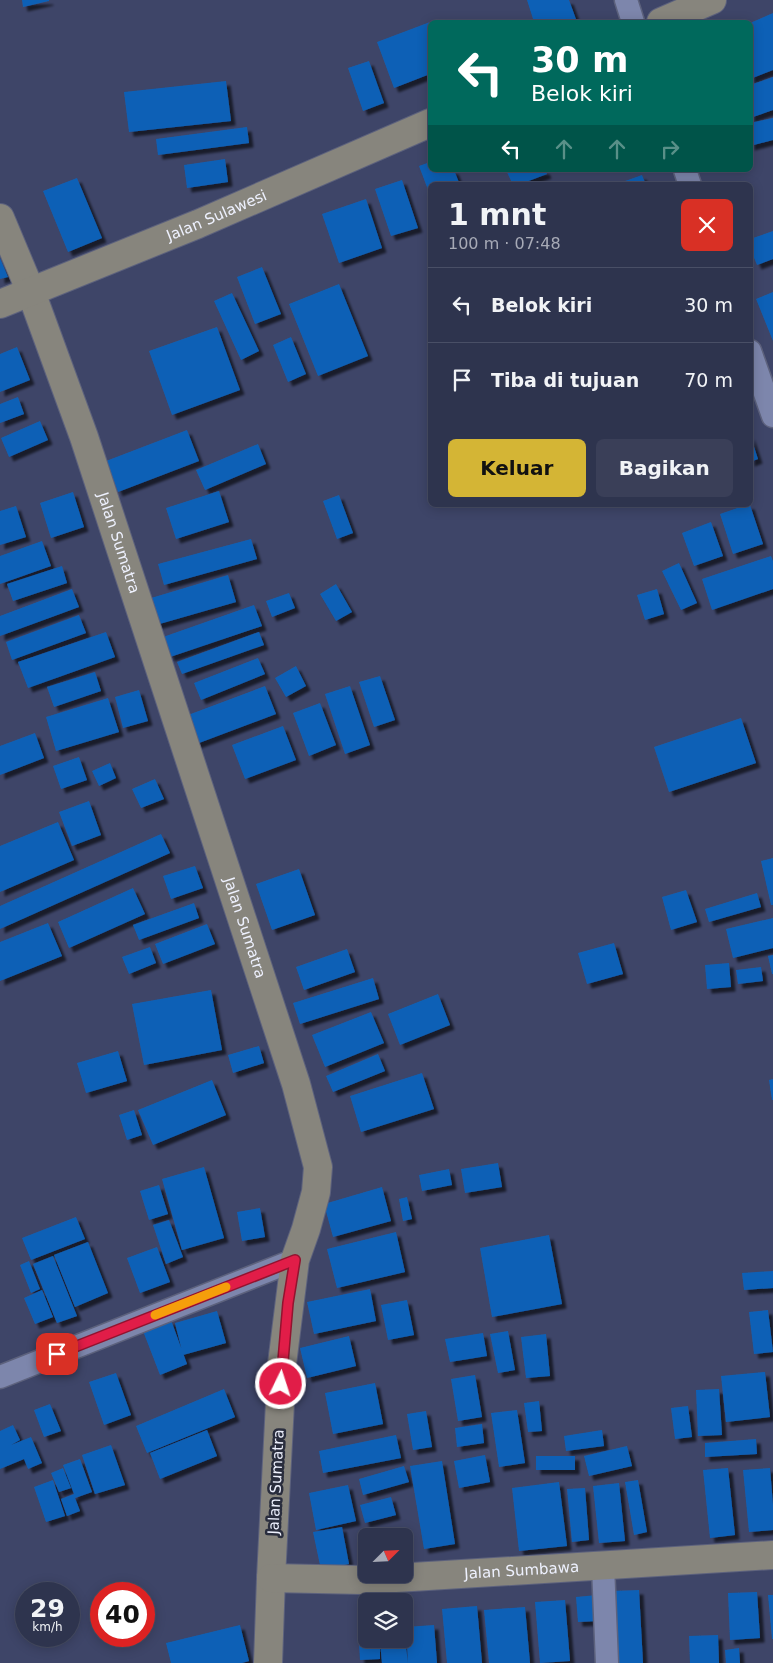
<!DOCTYPE html>
<html lang="id">
<meta charset="utf-8">
<style>
body{margin:0;font-family:"DejaVu Sans",sans-serif;background:#3a3f58;color:#f1f3f6;height:100vh;display:flex;flex-direction:column;font-size:19px;white-space:nowrap}
*{box-sizing:border-box;margin:0}
p{font-size:16px;color:#a7aab6}
.icon{flex:none;width:28px;height:28px;fill:none;stroke:currentColor;stroke-width:2;stroke-linecap:round;stroke-linejoin:round}
.map{position:relative;flex:1;overflow:hidden}
.drawer{position:absolute;left:428px;top:182px;width:325px;height:325px;display:flex;flex-direction:column;background:#2e344e;border-radius:8px;box-shadow:0 2px 12px #0003,0 0 0 1px #494f66}
.drawer>*{flex:none}
.guide{position:absolute;left:428px;top:20px;width:325px;height:152px;border-radius:8px;box-shadow:0 2px 12px #0003,0 0 0 1px #494f66;background:#00695c;color:#fff;overflow:hidden}
.needle{width:32px;rotate:66deg}
.buttons{position:absolute;left:358px;top:1528px;display:grid;gap:10px}
.buttons a{display:grid;place-items:center;width:55px;height:55px;border-radius:8px;background:#2e344e;box-shadow:0 2px 12px #0003,0 0 0 1px #494f66;font-size:25px}
.speed{position:absolute;left:15px;top:1582px;display:flex;gap:10px;font-size:25px;font-weight:700;text-align:center}
.speed>*{display:grid;place-content:center;width:65px;height:65px;border-radius:50%;background:#2e344e;box-shadow:0 2px 12px #0003,0 0 0 1px #494f66;line-height:1}
.speed small{font-size:12px;font-weight:400}
.speed .limit{border:8px solid #d22;background:#fff;color:#111}
.pin{position:absolute;display:grid;place-items:center;width:42px;height:42px;color:#fff;margin:-21px;border-radius:10px;box-shadow:0 2px 8px #0006}
.me{position:absolute;width:55px;margin:-28px;rotate:4deg;stroke-linejoin:round;filter:drop-shadow(0 0 4px #0008)}
.turn{display:flex;align-items:center;gap:18px;height:105px;padding:0 20px;font-size:22px}
.turn .icon{width:65px;height:65px;stroke-width:2.5}
.turn b{display:block;font-size:35px;line-height:42px}
.lanes{display:flex;align-items:center;height:48px;padding:0 20px;background:#0003;justify-content:center;gap:25px;direction:ltr}
.lanes .off{opacity:.35}
.round{display:grid;place-items:center;flex:none;width:52px;height:52px;border-radius:8px;background:#3a3f58}
.headline{display:flex;align-items:center;justify-content:space-between;height:85px;padding:0 20px}
h1{font-size:30px;font-weight:600;line-height:38px}
.action{display:flex;gap:10px;margin-top:auto;padding:10px 20px}
.action a{flex:1;height:58px;border-radius:8px;background:#d4b535;color:#111;font-size:20px;font-weight:600;line-height:58px;text-align:center}
.action a+a{background:#3a3f58;color:#f1f3f6}
ul{padding:0;list-style:none}
li{display:flex;align-items:center;gap:15px;height:75px;padding:0 20px;border-top:1px solid #494f66}
li div{flex:1}
li b{display:block;font-size:19px}
li em{font-style:normal}
.map>svg:first-child{display:block}
.building{fill:#1161b6;filter:url(#shadow)}
.lines{fill:none;stroke-linecap:round;stroke-linejoin:round}
.street-casing{stroke:#5d627d;stroke-width:25}
.secondary-casing{stroke:#5d627d;stroke-width:30}
.street{stroke:#7d86ac;stroke-width:22}
.secondary{stroke:#87857d;stroke-width:28}
.route-casing{stroke:#92132f;stroke-width:12}
.route{stroke:#e11d48;stroke-width:9}
.slow{stroke:#f59e0b;stroke-width:9}
.labels{text-anchor:middle;dominant-baseline:central;stroke-width:5;stroke-linejoin:round;paint-order:stroke}
.street-label{font-size:15px;fill:#eef1fe;stroke:#292d3d}
</style>
<div class="map">
<svg width="773" height="1663" viewBox="0 0 773 1663">
<defs>
<filter id="shadow"><feDropShadow dx="4.5" dy="4.5" stdDeviation="1" flood-color="#0009"/></filter>
</defs>
<rect width="100%" height="100%" fill="#3e4568"/>
<path class="building" d="M 22,0 L 49,0 L 49,1 L 23,7 Z
M 527,0 L 569,0 L 577,22 L 534,22 Z
M 773,13 L 773,70 L 750,79 L 750,23 Z
M 430,22 L 430,74 L 394,88 L 377,42 Z
M 369,61 L 384,103 L 363,111 L 348,68 Z
M 773,77 L 773,110 L 750,118 L 750,85 Z
M 226,81 L 231,121 L 129,132 L 124,92 Z
M 773,118 L 773,140 L 750,146 L 750,123 Z
M 247,127 L 249,143 L 158,155 L 156,139 Z
M 225,159 L 228,182 L 187,188 L 184,165 Z
M 430,162 L 430,170 L 454,170 L 460,185 L 430,185 L 430,195 L 419,166 Z
M 506,170 L 545,170 L 547,174 L 518,185 L 513,185 Z
M 642,175 L 646,185 L 614,185 Z
M 77,178 L 102,238 L 68,252 L 43,191 Z
M 402,180 L 418,228 L 391,236 L 375,189 Z
M 366,199 L 382,248 L 339,263 L 322,214 Z
M 773,231 L 773,259 L 757,265 L 750,248 L 750,239 Z
M 0,258 L 8,277 L 0,279 Z
M 262,267 L 281,314 L 255,324 L 237,277 Z
M 339,284 L 368,356 L 318,376 L 289,304 Z
M 773,292 L 773,341 L 756,299 Z
M 232,293 L 259,351 L 241,360 L 214,301 Z
M 217,327 L 240,390 L 172,415 L 149,351 Z
M 291,337 L 306,374 L 288,382 L 273,345 Z
M 17,347 L 30,380 L 0,392 L 0,354 Z
M 18,397 L 24,414 L 0,423 L 0,404 Z
M 40,421 L 48,440 L 9,457 L 1,438 Z
M 187,430 L 199,461 L 118,492 L 106,461 Z
M 750,435 L 758,459 L 750,462 Z
M 258,444 L 266,464 L 205,490 L 196,470 Z
M 219,491 L 229,522 L 176,539 L 166,508 Z
M 73,492 L 84,527 L 51,538 L 40,503 Z
M 339,495 L 353,533 L 337,539 L 323,501 Z
M 746,505 L 750,505 L 763,544 L 733,554 L 720,514 Z
M 16,506 L 26,537 L 0,545 L 0,511 Z
M 711,522 L 723,556 L 694,566 L 682,533 Z
M 251,539 L 257,559 L 164,585 L 158,564 Z
M 42,541 L 51,566 L 0,584 L 0,556 Z
M 771,556 L 773,561 L 773,589 L 712,610 L 702,579 Z
M 679,563 L 697,603 L 681,610 L 662,571 Z
M 62,566 L 67,583 L 13,601 L 7,584 Z
M 228,575 L 236,602 L 149,627 L 141,601 Z
M 336,584 L 352,612 L 336,621 L 320,594 Z
M 72,589 L 79,607 L 0,636 L 0,616 Z
M 657,589 L 664,614 L 645,620 L 637,595 Z
M 289,593 L 295,608 L 272,617 L 266,601 Z
M 254,605 L 262,626 L 170,657 L 163,637 Z
M 79,615 L 86,633 L 12,660 L 6,642 Z
M 106,632 L 115,657 L 28,688 L 18,662 Z
M 259,632 L 264,645 L 182,674 L 177,662 Z
M 258,658 L 265,674 L 201,700 L 194,683 Z
M 296,666 L 306,686 L 286,697 L 275,678 Z
M 95,672 L 101,691 L 54,707 L 47,687 Z
M 380,676 L 395,720 L 374,727 L 359,682 Z
M 265,686 L 276,714 L 191,746 L 180,718 Z
M 350,686 L 370,745 L 345,754 L 325,694 Z
M 139,690 L 148,721 L 123,728 L 115,697 Z
M 108,698 L 119,732 L 56,751 L 46,717 Z
M 320,703 L 336,745 L 309,756 L 293,713 Z
M 741,718 L 756,763 L 669,792 L 654,747 Z
M 283,726 L 296,760 L 245,779 L 232,745 Z
M 35,733 L 44,758 L 0,775 L 0,746 Z
M 79,757 L 87,780 L 61,789 L 53,766 Z
M 110,763 L 116,778 L 99,786 L 92,771 Z
M 155,779 L 164,799 L 141,808 L 132,789 Z
M 89,801 L 101,835 L 72,846 L 59,812 Z
M 58,822 L 74,860 L 0,892 L 0,846 Z
M 161,834 L 170,853 L 0,929 L 0,906 Z
M 773,858 L 773,905 L 771,905 L 761,861 Z
M 195,866 L 203,888 L 171,899 L 163,876 Z
M 299,869 L 315,915 L 272,930 L 256,884 Z
M 133,888 L 145,914 L 69,948 L 58,922 Z
M 686,890 L 697,922 L 671,930 L 662,897 Z
M 757,893 L 761,907 L 709,922 L 705,909 Z
M 194,903 L 199,918 L 139,940 L 133,925 Z
M 773,918 L 773,948 L 733,958 L 726,929 Z
M 48,923 L 62,956 L 0,981 L 0,942 Z
M 207,924 L 215,944 L 163,964 L 155,944 Z
M 614,943 L 623,974 L 587,984 L 578,953 Z
M 150,947 L 156,963 L 129,974 L 122,957 Z
M 347,949 L 355,972 L 304,990 L 296,967 Z
M 773,955 L 773,974 L 772,974 L 768,956 Z
M 729,963 L 731,987 L 707,989 L 705,965 Z
M 761,967 L 763,981 L 738,984 L 736,970 Z
M 373,978 L 379,999 L 300,1024 L 293,1003 Z
M 211,990 L 222,1050 L 144,1065 L 132,1004 Z
M 438,994 L 450,1025 L 400,1045 L 388,1014 Z
M 371,1012 L 384,1043 L 325,1067 L 312,1035 Z
M 259,1046 L 264,1063 L 233,1073 L 228,1055 Z
M 118,1051 L 127,1081 L 86,1093 L 77,1063 Z
M 378,1054 L 385,1071 L 333,1092 L 326,1076 Z
M 422,1073 L 434,1109 L 361,1132 L 350,1096 Z
M 773,1079 L 773,1100 L 772,1100 L 769,1080 Z
M 212,1080 L 226,1115 L 153,1145 L 138,1110 Z
M 134,1110 L 142,1135 L 127,1140 L 119,1115 Z
M 498,1163 L 502,1187 L 465,1193 L 461,1169 Z
M 204,1167 L 224,1238 L 182,1250 L 162,1179 Z
M 449,1169 L 452,1185 L 422,1191 L 419,1175 Z
M 159,1185 L 168,1214 L 149,1220 L 140,1191 Z
M 382,1187 L 391,1221 L 333,1237 L 324,1204 Z
M 407,1197 L 412,1219 L 403,1221 L 399,1199 Z
M 260,1208 L 265,1237 L 242,1241 L 237,1212 Z
M 76,1217 L 85,1239 L 31,1260 L 22,1238 Z
M 169,1220 L 183,1257 L 166,1264 L 153,1225 Z
M 396,1232 L 405,1272 L 337,1288 L 327,1249 Z
M 549,1235 L 562,1304 L 492,1317 L 480,1248 Z
M 88,1242 L 108,1293 L 75,1307 L 54,1255 Z
M 157,1247 L 170,1282 L 140,1293 L 127,1258 Z
M 53,1256 L 77,1316 L 57,1323 L 33,1264 Z
M 29,1261 L 40,1289 L 31,1293 L 20,1265 Z
M 773,1271 L 773,1288 L 744,1290 L 742,1273 Z
M 370,1289 L 376,1321 L 314,1334 L 307,1302 Z
M 42,1290 L 53,1317 L 35,1324 L 24,1298 Z
M 407,1300 L 414,1335 L 388,1340 L 381,1305 Z
M 768,1310 L 773,1352 L 754,1354 L 749,1312 Z
M 217,1311 L 226,1343 L 183,1355 L 175,1323 Z
M 171,1320 L 187,1364 L 160,1375 L 143,1331 Z
M 508,1331 L 515,1370 L 498,1373 L 490,1334 Z
M 483,1333 L 487,1356 L 450,1362 L 445,1339 Z
M 546,1334 L 550,1376 L 526,1378 L 521,1337 Z
M 349,1336 L 356,1366 L 307,1378 L 300,1348 Z
M 765,1372 L 770,1417 L 726,1422 L 721,1376 Z
M 116,1373 L 131,1415 L 104,1425 L 89,1382 Z
M 475,1375 L 482,1417 L 458,1421 L 451,1379 Z
M 375,1383 L 383,1424 L 333,1434 L 325,1393 Z
M 224,1389 L 235,1417 L 147,1453 L 136,1426 Z
M 719,1389 L 722,1435 L 698,1436 L 696,1390 Z
M 539,1401 L 542,1431 L 528,1432 L 524,1403 Z
M 50,1404 L 61,1431 L 44,1437 L 34,1410 Z
M 688,1406 L 692,1437 L 675,1439 L 671,1408 Z
M 517,1410 L 525,1463 L 499,1467 L 491,1413 Z
M 426,1411 L 432,1447 L 413,1450 L 407,1414 Z
M 482,1424 L 484,1443 L 457,1447 L 455,1428 Z
M 13,1425 L 20,1440 L 11,1445 L 31,1437 L 42,1463 L 28,1469 L 24,1459 L 0,1469 L 0,1431 Z
M 207,1430 L 217,1456 L 160,1479 L 150,1453 Z
M 602,1430 L 604,1446 L 566,1451 L 564,1436 Z
M 396,1435 L 401,1458 L 323,1473 L 319,1451 Z
M 756,1439 L 757,1454 L 705,1457 L 705,1443 Z
M 111,1445 L 125,1485 L 95,1494 L 82,1455 Z
M 627,1446 L 632,1466 L 589,1476 L 584,1456 Z
M 485,1455 L 490,1482 L 459,1488 L 454,1461 Z
M 536,1456 L 575,1456 L 575,1470 L 536,1470 Z
M 80,1459 L 92,1492 L 75,1498 L 80,1511 L 67,1516 L 61,1499 L 74,1494 L 63,1465 Z
M 442,1461 L 455,1544 L 424,1549 L 410,1466 Z
M 404,1466 L 409,1482 L 363,1495 L 359,1479 Z
M 63,1468 L 71,1488 L 59,1492 L 51,1473 Z
M 728,1468 L 735,1535 L 710,1538 L 703,1470 Z
M 770,1468 L 773,1505 L 773,1530 L 749,1532 L 743,1470 Z
M 53,1480 L 65,1516 L 46,1522 L 34,1487 Z
M 638,1480 L 647,1532 L 634,1535 L 625,1482 Z
M 559,1482 L 567,1546 L 519,1551 L 512,1488 Z
M 619,1483 L 625,1541 L 599,1543 L 593,1486 Z
M 348,1485 L 356,1521 L 316,1530 L 309,1493 Z
M 585,1488 L 589,1540 L 572,1542 L 567,1489 Z
M 391,1497 L 396,1515 L 365,1523 L 360,1505 Z
M 342,1527 L 349,1564 L 321,1570 L 313,1532 Z
M 639,1590 L 643,1663 L 614,1663 L 610,1591 Z
M 757,1592 L 760,1638 L 730,1640 L 728,1593 Z
M 597,1595 L 598,1621 L 578,1622 L 576,1597 Z
M 768,1595 L 773,1595 L 773,1639 L 772,1639 Z
M 565,1600 L 570,1661 L 540,1663 L 535,1602 Z
M 477,1606 L 482,1663 L 447,1663 L 442,1609 Z
M 525,1607 L 530,1663 L 489,1663 L 484,1610 Z
M 240,1625 L 249,1661 L 242,1663 L 171,1663 L 166,1643 Z
M 434,1625 L 437,1663 L 408,1663 L 406,1627 Z
M 366,1626 L 366,1639 L 405,1639 L 408,1663 L 382,1663 L 380,1642 L 380,1659 L 360,1660 L 358,1627 Z
M 718,1635 L 719,1663 L 690,1663 L 689,1636 Z
M 739,1648 L 740,1663 L 726,1663 L 725,1650 Z"/>
<g class="lines">
<g class="street-casing">
<path id="street" d="M 626,0 L 633,22
M 685,170 L 690,185
M 750,351 L 773,416
M 0,1377 L 295,1260
M 603,1566 L 607,1663"/>
</g>
<g class="secondary-casing">
<g id="secondary">
<path d="M 661,22 L 712,0"/>
<path id="s1" d="M 0,218 L 31,292 L 84,437 L 296,1084 L 318,1167 L 316,1192 L 306,1229 L 295,1260 L 282,1364 L 271,1578 L 268,1663"/>
<path id="s2" d="M 0,304 L 198,224 L 430,123"/>
<path id="s3" d="M 271,1578 L 363,1580 L 773,1555"/>
</g>
</g>
<use href="#street" class="street"/>
<use href="#secondary" class="secondary"/>
</g>
<g class="lines">
<g class="route-casing">
<path id="route" d="M 57,1354 L 295,1260 L 288,1303 L 281,1384"/>
</g>
<use href="#route" class="route"/>
<path class="slow" d="M 155,1315 L 226,1287"/>
</g>
<g class="labels">
<g class="street-label">
<text stroke="none"><textPath href="#s2" startOffset="234">Jalan Sulawesi</textPath></text>
<text stroke="none"><textPath href="#s1" startOffset="346">Jalan Sumatra</textPath></text>
<text stroke="none"><textPath href="#s1" startOffset="751">Jalan Sumatra</textPath></text>
<text transform="translate(276 1482) rotate(-87)">Jalan Sumatra</text>
<text stroke="none"><textPath href="#s3" startOffset="251">Jalan Sumbawa</textPath></text>
</g>
</g>
</svg>
<div class="buttons">
<a><svg class="needle" viewBox="-14 -14 28 28"><path d="M0-13l5 13h-10z" fill="#e53935"/><path d="M0 13l5-13h-10z" fill="#a7aab6"/></svg></a>
<a><svg class="icon" aria-label="layers" viewBox="0 0 24 24"><path d="M12 4l9 5-9 5-9-5zM3 14l9 5 9-5"/></svg></a>
</div>
<div class="speed"><div>29<small>km/h</small></div><div class="limit">40</div></div>
<div class="pin" style="left:57px;top:1354px;background:#d93025"><svg class="icon" aria-label="arrive" viewBox="0 0 24 24"><path d="M6 21V4h12l-3 4 3 4H6"/></svg></div>
<svg class="me" style="left:281px;top:1384px" viewBox="-20 -20 40 40"><circle r="17" fill="#e11d48" stroke="#fff" stroke-width="3"/><path d="M0-11L8 9 0 5-8 9z" fill="#fff"/></svg>
<div class="guide">
<div class="turn"><svg class="icon" aria-label="left" viewBox="0 0 24 24"><path d="M17 20v-9H6M10 6l-5 5 5 5"/></svg><div><b>30 m</b>Belok kiri</div></div>
<div class="lanes"><svg class="icon" aria-label="left" viewBox="0 0 24 24"><path d="M17 20v-9H6M10 6l-5 5 5 5"/></svg><svg class="icon off" aria-label="ahead" viewBox="0 0 24 24"><path d="M12 20V5M6 11l6-6 6 6"/></svg><svg class="icon off" aria-label="ahead" viewBox="0 0 24 24"><path d="M12 20V5M6 11l6-6 6 6"/></svg><svg class="icon off" aria-label="right" viewBox="0 0 24 24"><path d="M7 20v-9h11M14 6l5 5-5 5"/></svg></div>
</div>
<section class="drawer">
<div class="headline"><div><h1>1 mnt</h1><p>100 m · 07:48</p></div><a class="round" style="background:#d93025;color:#fff"><svg class="icon" aria-label="close" viewBox="0 0 24 24"><path d="M6 6l12 12M18 6L6 18"/></svg></a></div>
<ul>
<li><svg class="icon" aria-label="left" viewBox="0 0 24 24"><path d="M17 20v-9H6M10 6l-5 5 5 5"/></svg><div><b>Belok kiri</b></div><em>30 m</em></li>
<li><svg class="icon" aria-label="arrive" viewBox="0 0 24 24"><path d="M6 21V4h12l-3 4 3 4H6"/></svg><div><b>Tiba di tujuan</b></div><em>70 m</em></li>
</ul>
<div class="action"><a>Keluar</a><a>Bagikan</a></div>
</section>
</div>
